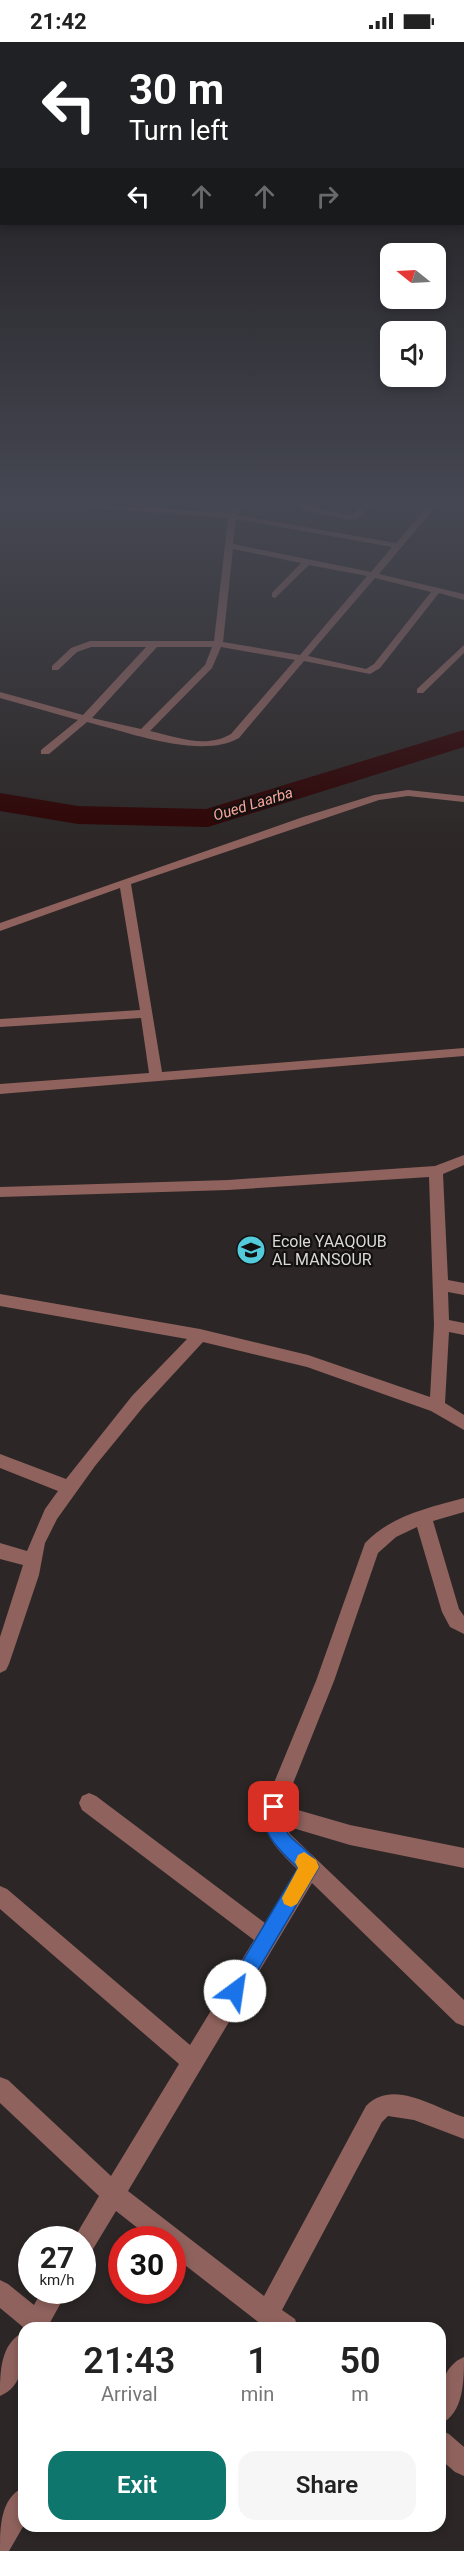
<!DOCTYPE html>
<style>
body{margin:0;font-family:Roboto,sans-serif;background:#f6f6f6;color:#222;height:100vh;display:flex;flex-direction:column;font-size:22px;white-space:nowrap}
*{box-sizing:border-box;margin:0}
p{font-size:20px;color:#767676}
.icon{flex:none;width:33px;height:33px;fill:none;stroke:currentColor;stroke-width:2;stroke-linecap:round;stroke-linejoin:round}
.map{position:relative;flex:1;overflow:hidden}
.drawer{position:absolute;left:18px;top:2280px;width:428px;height:210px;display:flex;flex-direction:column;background:#fff;border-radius:18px;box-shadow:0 3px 9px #0003}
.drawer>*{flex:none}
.guide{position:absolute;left:0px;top:0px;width:465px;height:183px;box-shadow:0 3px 9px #0003;background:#202124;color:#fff;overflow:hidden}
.needle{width:39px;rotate:288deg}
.fabs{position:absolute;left:380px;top:201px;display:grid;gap:12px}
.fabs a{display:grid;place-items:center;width:66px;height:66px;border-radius:12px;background:#fff;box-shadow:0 3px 9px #0003;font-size:30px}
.speed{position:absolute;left:18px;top:2184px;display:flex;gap:12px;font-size:30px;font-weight:700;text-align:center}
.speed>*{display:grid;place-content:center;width:78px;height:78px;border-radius:50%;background:#fff;box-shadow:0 3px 9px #0003;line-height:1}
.speed small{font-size:15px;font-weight:400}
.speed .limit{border:9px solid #d22;background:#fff;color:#111}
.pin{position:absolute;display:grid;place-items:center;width:51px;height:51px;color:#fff;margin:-26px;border-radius:12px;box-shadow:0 3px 9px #0006}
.me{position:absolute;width:66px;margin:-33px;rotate:31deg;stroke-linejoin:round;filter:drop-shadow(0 0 4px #0008)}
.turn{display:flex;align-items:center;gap:21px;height:126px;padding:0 30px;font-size:27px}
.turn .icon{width:78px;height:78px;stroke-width:2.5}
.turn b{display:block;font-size:42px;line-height:51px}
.lanes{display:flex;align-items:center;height:57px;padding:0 30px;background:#0003;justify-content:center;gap:30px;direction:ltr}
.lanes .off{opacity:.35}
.eta{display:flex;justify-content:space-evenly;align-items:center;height:102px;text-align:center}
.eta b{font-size:36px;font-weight:600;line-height:42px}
.action{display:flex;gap:12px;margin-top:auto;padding:12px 30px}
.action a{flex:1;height:69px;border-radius:18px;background:#0f766e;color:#fff;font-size:24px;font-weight:600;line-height:69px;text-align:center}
.action a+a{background:#f6f6f6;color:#222}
.status{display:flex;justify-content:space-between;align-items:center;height:42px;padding:0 30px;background:#fff;direction:ltr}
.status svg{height:16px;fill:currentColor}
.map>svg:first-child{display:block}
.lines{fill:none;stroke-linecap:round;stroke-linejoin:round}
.river{fill:#2e0303;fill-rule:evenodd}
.minor{fill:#8f625d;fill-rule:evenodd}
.route{fill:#1a73e8;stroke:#114b97;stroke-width:1.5}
.slow{fill:#f59e0b}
.labels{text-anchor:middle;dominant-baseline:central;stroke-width:4.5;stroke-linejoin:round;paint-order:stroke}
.far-water-label{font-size:15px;font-style:italic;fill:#faa69c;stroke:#131010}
.poi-label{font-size:16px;fill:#dcd8d8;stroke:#131010;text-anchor:start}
</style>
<div class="status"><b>21:42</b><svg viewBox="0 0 49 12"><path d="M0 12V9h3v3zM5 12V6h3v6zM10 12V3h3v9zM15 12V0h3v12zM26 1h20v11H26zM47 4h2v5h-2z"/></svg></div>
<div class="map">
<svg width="464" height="2509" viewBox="0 0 464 2509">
<rect width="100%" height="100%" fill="#2c2726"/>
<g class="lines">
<path class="river" d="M 464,688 L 464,705 L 208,785 L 78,782 L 0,769 L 0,751 L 78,764 L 206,767 Z"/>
<path class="minor" d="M 241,457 L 249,457 L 237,473 L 396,501 L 434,457 L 442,457 L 379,532 L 464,552 L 464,558 L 439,551 L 380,626 L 370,632 L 304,619 L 239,696 C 201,718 128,690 87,680 L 49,712 L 41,712 L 41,708 L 78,678 L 0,656 L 0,650 L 83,673 L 146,605 L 91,605 L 77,610 L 58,628 L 52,628 L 52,624 L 71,606 L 90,599 L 214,599 L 228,476 L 96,466 L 93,466 L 93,462 L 230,471 ZM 236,477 L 392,505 L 371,530 L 233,502 ZM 233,507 L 301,521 L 272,551 L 272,555 L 275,556 L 309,523 L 367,534 L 300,613 L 223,600 ZM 375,536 L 431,550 L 374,622 L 366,627 L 308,614 ZM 157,605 L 212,605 L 205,623 L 141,687 L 92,676 ZM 221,605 L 295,618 L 231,692 C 206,707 177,695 150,689 L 212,626 Z
M 302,457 L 310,457 L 306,463 L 308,464 L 350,474 L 367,458 L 374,460 L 357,477 L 350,478 L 302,468 L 298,463 Z
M 464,603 L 464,611 L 423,651 L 417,651 L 417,647 Z
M 408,748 L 464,754 L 464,760 L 408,754 L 379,758 L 131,842 L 162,1030 L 464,1006 L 464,1014 L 0,1052 L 0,1042 L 149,1031 L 141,976 L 0,985 L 0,977 L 140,968 L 120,846 L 0,889 L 0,881 L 303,775 L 374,753 Z
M 464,1113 L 464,1123 L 443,1132 L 448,1238 L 464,1241 L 464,1253 L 448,1250 L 449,1278 L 464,1281 L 464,1293 L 449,1290 L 445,1361 L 464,1373 L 464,1388 L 431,1369 L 307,1325 L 203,1300 L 144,1364 L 95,1424 L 57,1477 L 45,1501 L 39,1533 L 9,1622 L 6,1628 L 0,1631 L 0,1595 L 23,1523 L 0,1517 L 0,1501 L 27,1509 L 45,1467 L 58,1449 L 0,1426 L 0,1412 L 66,1437 L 132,1354 L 187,1297 L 0,1264 L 0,1252 L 200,1287 L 308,1313 L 430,1355 L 434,1283 L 429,1135 L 228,1148 L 0,1155 L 0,1145 L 228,1138 L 435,1124 Z
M 464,1456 L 464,1470 L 433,1479 L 459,1567 L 464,1574 L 464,1592 L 450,1585 L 442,1570 L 417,1485 L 396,1495 L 378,1511 L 334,1639 L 284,1764 L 350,1783 L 464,1806 L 464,1826 L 350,1803 L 286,1784 L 290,1792 L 464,1958 L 464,1984 L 456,1981 L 312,1841 L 128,2149 L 264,2254 L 366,2064 C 393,2036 434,2066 464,2075 L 464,2097 L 414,2078 L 388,2074 L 382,2080 L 282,2268 L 295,2277 L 298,2286 L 266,2286 L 172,2213 L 172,2198 L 153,2198 L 116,2169 L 90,2212 L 82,2216 L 82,2198 L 73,2198 L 99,2154 L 0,2061 L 0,2035 L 8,2038 L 111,2134 L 179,2022 L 0,1867 L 0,1844 L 7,1847 L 190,2003 L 254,1898 L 82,1768 L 79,1761 L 82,1754 L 89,1751 L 96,1754 L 265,1881 L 297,1827 C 280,1810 259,1791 264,1765 L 316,1639 L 365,1501 C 392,1473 428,1466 464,1456 Z
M 0,2238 L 8,2242 L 34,2263 L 42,2248 L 68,2248 L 47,2286 L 24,2286 C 24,2310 27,2343 0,2354 C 0,2331 0,2301 24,2290 L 23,2285 L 0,2266 Z
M 464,2315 C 464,2338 464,2372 440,2382 C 437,2360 439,2325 464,2315 Z
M 440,2388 L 449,2392 L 464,2405 L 464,2434 L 455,2430 L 440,2417 Z
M 24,2445 L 24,2483 L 9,2509 L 0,2509 C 0,2486 0,2456 24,2445 Z"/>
</g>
<linearGradient id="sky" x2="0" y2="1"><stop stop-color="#181515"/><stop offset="0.57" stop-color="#454752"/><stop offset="1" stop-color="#454752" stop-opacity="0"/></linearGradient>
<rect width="464" height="808" fill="url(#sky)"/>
<path class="route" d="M 274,1756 L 280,1759 C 285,1770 280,1780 288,1792 C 297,1803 313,1811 319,1825 L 242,1955 L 235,1958 L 229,1955 L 226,1949 L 229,1942 L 298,1826 C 279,1808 255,1787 267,1759 Z"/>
<path class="slow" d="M 304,1810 L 316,1818 L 319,1825 L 297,1862 L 291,1865 L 284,1862 L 282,1856 L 298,1826 L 295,1820 L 298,1813 Z"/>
<defs>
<g id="school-disc" transform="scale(1.5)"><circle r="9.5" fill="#53cbda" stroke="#131010"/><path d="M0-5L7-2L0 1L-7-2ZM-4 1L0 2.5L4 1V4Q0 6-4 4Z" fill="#111"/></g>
</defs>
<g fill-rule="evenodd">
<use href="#school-disc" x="251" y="1208"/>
</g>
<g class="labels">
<g class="far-water-label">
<text transform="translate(253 762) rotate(-17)">Oued Laarba</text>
</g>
<g class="poi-label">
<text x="272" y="1199">Ecole YAAQOUB<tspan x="272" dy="18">AL MANSOUR</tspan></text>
</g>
</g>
</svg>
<div class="fabs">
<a><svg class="needle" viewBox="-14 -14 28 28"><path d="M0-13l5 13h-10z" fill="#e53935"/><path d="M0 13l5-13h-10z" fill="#767676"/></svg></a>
<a><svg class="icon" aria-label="sound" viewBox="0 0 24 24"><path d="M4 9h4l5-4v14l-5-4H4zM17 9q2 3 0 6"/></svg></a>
</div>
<div class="speed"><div>27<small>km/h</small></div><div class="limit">30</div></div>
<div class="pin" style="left:274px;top:1765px;background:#d93025"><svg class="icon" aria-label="arrive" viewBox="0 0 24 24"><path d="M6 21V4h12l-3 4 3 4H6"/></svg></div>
<svg class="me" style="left:235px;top:1949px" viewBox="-20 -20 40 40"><circle r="19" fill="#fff"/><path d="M0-13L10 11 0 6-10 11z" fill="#1a73e8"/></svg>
<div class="guide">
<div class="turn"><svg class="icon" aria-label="left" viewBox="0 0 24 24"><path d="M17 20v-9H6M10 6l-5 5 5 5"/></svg><div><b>30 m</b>Turn left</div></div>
<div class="lanes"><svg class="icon" aria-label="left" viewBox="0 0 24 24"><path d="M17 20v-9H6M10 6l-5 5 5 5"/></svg><svg class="icon off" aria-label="ahead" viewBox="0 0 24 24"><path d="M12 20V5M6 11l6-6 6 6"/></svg><svg class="icon off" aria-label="ahead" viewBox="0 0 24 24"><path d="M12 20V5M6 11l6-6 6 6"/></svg><svg class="icon off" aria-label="right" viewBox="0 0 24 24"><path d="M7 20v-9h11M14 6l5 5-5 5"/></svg></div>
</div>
<section class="drawer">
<div class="eta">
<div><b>21:43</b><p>Arrival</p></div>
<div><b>1</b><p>min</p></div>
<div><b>50</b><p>m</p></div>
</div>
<div class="action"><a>Exit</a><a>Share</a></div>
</section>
</div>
